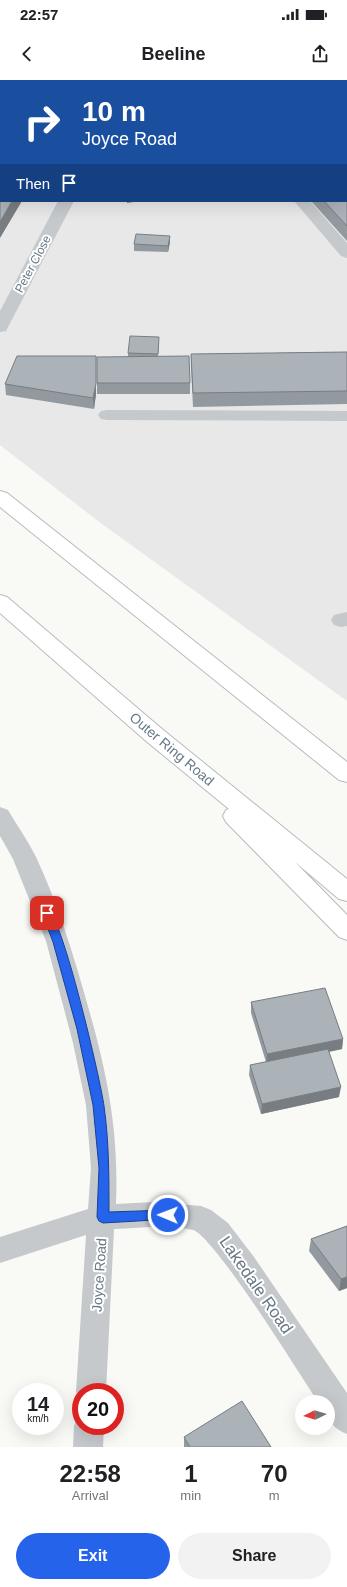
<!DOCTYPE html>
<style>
body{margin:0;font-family:Helvetica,sans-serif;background:#f2f2f2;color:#202124;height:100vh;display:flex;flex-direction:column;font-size:15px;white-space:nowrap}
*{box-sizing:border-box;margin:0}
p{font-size:13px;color:#757577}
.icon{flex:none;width:22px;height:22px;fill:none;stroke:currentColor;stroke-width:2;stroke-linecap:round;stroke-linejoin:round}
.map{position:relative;height:1367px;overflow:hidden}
.sheet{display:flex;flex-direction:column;background:#fff;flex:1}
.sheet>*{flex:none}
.top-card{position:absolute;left:0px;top:0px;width:347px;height:122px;box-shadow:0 4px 16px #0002;background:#1a4fa0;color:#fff;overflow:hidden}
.needle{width:26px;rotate:265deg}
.fabs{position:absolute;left:295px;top:1315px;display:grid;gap:8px}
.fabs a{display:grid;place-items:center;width:40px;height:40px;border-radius:50%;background:#fff;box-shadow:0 4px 16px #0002;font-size:20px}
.speed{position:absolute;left:12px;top:1303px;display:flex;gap:8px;font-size:20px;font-weight:700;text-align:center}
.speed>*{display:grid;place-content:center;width:52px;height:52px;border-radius:50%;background:#fff;box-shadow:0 4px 16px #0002;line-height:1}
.speed small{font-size:10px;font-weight:400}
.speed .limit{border:6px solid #d22;background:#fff;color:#111}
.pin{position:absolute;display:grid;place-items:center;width:34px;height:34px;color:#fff;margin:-17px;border-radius:8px;box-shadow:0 2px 6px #0006}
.me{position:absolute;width:44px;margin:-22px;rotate:271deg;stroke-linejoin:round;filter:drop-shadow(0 0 3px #0008)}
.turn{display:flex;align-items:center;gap:14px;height:84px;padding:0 16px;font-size:18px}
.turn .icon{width:52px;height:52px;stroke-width:2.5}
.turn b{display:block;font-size:28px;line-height:34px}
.then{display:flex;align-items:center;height:38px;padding:0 16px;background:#0003;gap:8px;font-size:15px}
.eta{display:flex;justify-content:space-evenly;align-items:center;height:68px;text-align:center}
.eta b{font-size:24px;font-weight:800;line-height:28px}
.cta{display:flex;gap:8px;margin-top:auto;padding:8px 16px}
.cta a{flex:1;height:46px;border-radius:24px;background:#2563eb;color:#fff;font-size:16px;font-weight:800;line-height:46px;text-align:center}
.cta a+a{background:#f2f2f2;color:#202124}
.status{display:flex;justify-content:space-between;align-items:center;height:28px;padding:0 20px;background:#fff;direction:ltr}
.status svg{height:11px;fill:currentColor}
header{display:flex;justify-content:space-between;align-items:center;height:52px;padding:0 16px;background:#fff;font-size:18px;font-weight:800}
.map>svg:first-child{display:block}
.built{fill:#e7e8e7;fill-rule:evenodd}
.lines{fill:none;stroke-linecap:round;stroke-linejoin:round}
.highway-casing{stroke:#b8bbbe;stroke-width:2}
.minor{fill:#c5c9cc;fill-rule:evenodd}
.highway{fill:#fff;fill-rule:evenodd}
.wall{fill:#939a9f}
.shaded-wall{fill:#787d82}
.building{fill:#abb3b9;stroke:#787d82}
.route{fill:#2563eb;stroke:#184099}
.labels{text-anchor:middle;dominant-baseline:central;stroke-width:4;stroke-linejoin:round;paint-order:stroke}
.far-street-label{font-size:12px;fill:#687887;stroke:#fff}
.street-label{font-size:14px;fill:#687887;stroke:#fff}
.near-street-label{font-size:17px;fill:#687887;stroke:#fff}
</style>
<div class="status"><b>22:57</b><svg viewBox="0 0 49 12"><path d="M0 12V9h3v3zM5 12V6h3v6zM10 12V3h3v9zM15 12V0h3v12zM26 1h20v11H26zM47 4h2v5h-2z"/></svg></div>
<header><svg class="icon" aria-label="back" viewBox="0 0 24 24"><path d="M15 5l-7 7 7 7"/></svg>Beeline<svg class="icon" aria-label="share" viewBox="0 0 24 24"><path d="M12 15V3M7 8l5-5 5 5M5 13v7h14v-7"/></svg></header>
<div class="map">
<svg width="347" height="1367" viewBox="0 0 347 1367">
<rect width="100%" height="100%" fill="#f9f9f6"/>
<path class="built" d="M 0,0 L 347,0 L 347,621 L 98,441 L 0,365 ZM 1,1 L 346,1 L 346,121 L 1,121 Z"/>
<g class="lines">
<g class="highway-casing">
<path id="highway" d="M 0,411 L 7,413 L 347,682 L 347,702 L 339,700 L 0,427 Z
M 0,515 L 7,517 L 162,649 L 347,799 L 347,821 L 339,819 L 295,782 L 347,835 L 347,860 L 339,857 L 226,742 L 223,736 L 226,730 L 229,729 L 146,661 L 0,533 Z"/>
</g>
<path class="minor" d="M 331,0 L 347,0 L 346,4 L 346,1 Z
M 58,121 L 74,121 L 8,247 L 6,251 L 0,252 L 0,231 Z
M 294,121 L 310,121 L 347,163 L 347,178 L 341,176 Z
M 107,330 L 347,331 L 347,341 L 107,340 L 101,339 L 98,335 L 101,331 Z
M 347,532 L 347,546 L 341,547 L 334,545 L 331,540 L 334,535 Z
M 0,727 L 8,730 C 17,745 28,761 36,777 C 58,824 73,873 87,923 C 107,992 119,1051 116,1124 L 154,1122 L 201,1126 L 211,1130 L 228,1143 L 254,1177 L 347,1313 L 347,1354 C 330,1347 328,1339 328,1322 L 318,1322 C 300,1295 215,1157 193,1150 C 169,1144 139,1148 114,1149 L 106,1312 L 81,1312 L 81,1323 L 76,1312 L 86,1155 L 0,1183 L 0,1157 L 88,1129 L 91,1088 L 86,1025 L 73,963 L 46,861 L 13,779 L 0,756 Z
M 81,1334 L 81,1346 L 104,1346 L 103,1367 L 73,1367 L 74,1346 L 78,1335 Z"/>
<use href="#highway" class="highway"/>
</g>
<path class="wall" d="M 347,88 L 347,161 L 311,121 L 346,121 Z
M 170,162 L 168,172 L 134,171 L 134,164 Z
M 159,264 L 158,277 L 190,303 L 190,314 L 97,314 L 97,303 L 128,277 L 128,273 Z
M 347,272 L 347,324 L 193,327 L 191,287 L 191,274 Z
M 96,276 L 96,314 L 94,329 L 6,315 L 5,304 Z
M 251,922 L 343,959 L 342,969 L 329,972 L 339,1017 L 261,1034 L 249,995 L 250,985 L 266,982 L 251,933 Z
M 347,1146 L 347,1208 L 339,1211 L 309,1171 L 311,1159 Z
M 184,1357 L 271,1367 L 184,1367 Z"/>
<path class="shaded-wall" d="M 12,121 L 22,121 L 0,158 L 0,142 Z
M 127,121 L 140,121 L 127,123 Z
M 170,156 L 170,162 L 168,172 L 168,166 Z
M 96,276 L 96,314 L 94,329 L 93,318 Z
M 343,959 L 342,969 L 266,984 L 267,974 Z
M 341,1007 L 339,1017 L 261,1034 L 262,1024 Z
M 347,1197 L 347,1208 L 339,1211 L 341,1199 Z"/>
<path class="building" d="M 172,0 L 212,0 L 212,1 L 171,1 Z
M 0,65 L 1,65 L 1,121 L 12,121 L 0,142 Z
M 346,88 L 347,88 L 347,146 L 324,121 L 346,121 Z
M 136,154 L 170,156 L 168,166 L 134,164 Z
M 130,256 L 159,257 L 158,274 L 128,273 Z
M 347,272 L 347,311 L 193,313 L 191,274 Z
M 17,276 L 96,276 L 96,304 L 93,318 L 5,304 Z
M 189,276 L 190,303 L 97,303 L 97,277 Z
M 325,908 L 343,959 L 267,974 L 251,922 Z
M 328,969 L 341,1007 L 262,1024 L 250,985 Z
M 347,1146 L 347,1197 L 341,1199 L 311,1159 Z
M 242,1321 L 271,1367 L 190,1367 L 184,1357 Z"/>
<path class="route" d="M 47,829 C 62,834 101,1002 104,1026 C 109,1061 109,1096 109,1132 L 168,1130 L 172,1132 L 173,1135 L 172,1139 L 103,1143 L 99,1141 L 97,1137 L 99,1088 L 93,1025 L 77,949 L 53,862 L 42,833 Z"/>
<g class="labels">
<g class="far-street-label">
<text transform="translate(33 184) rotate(-62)">Peter Close</text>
</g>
<g class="street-label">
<text transform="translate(172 669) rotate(40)">Outer Ring Road</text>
<text transform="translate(99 1195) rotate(-86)">Joyce Road</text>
</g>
<g class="near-street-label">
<text transform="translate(256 1205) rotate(55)">Lakedale Road</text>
</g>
</g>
</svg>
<div class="fabs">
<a><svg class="needle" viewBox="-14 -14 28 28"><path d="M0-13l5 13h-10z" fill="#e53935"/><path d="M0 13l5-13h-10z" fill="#757577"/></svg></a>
</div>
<div class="speed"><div>14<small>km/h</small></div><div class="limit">20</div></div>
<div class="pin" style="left:47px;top:833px;background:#d93025"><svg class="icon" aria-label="arrive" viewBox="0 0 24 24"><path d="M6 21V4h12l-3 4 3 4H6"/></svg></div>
<svg class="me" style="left:168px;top:1135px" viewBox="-20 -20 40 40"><circle r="17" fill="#2563eb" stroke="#fff" stroke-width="3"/><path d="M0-11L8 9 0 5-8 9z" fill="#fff"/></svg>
<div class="top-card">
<div class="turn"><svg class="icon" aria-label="right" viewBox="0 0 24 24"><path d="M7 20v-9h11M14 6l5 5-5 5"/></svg><div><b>10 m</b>Joyce Road</div></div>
<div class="then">Then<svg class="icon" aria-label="arrive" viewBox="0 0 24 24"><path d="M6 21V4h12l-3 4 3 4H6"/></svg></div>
</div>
</div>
<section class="sheet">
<div class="eta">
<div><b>22:58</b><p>Arrival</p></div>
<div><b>1</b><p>min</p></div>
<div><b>70</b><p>m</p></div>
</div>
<div class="cta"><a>Exit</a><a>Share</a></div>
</section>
